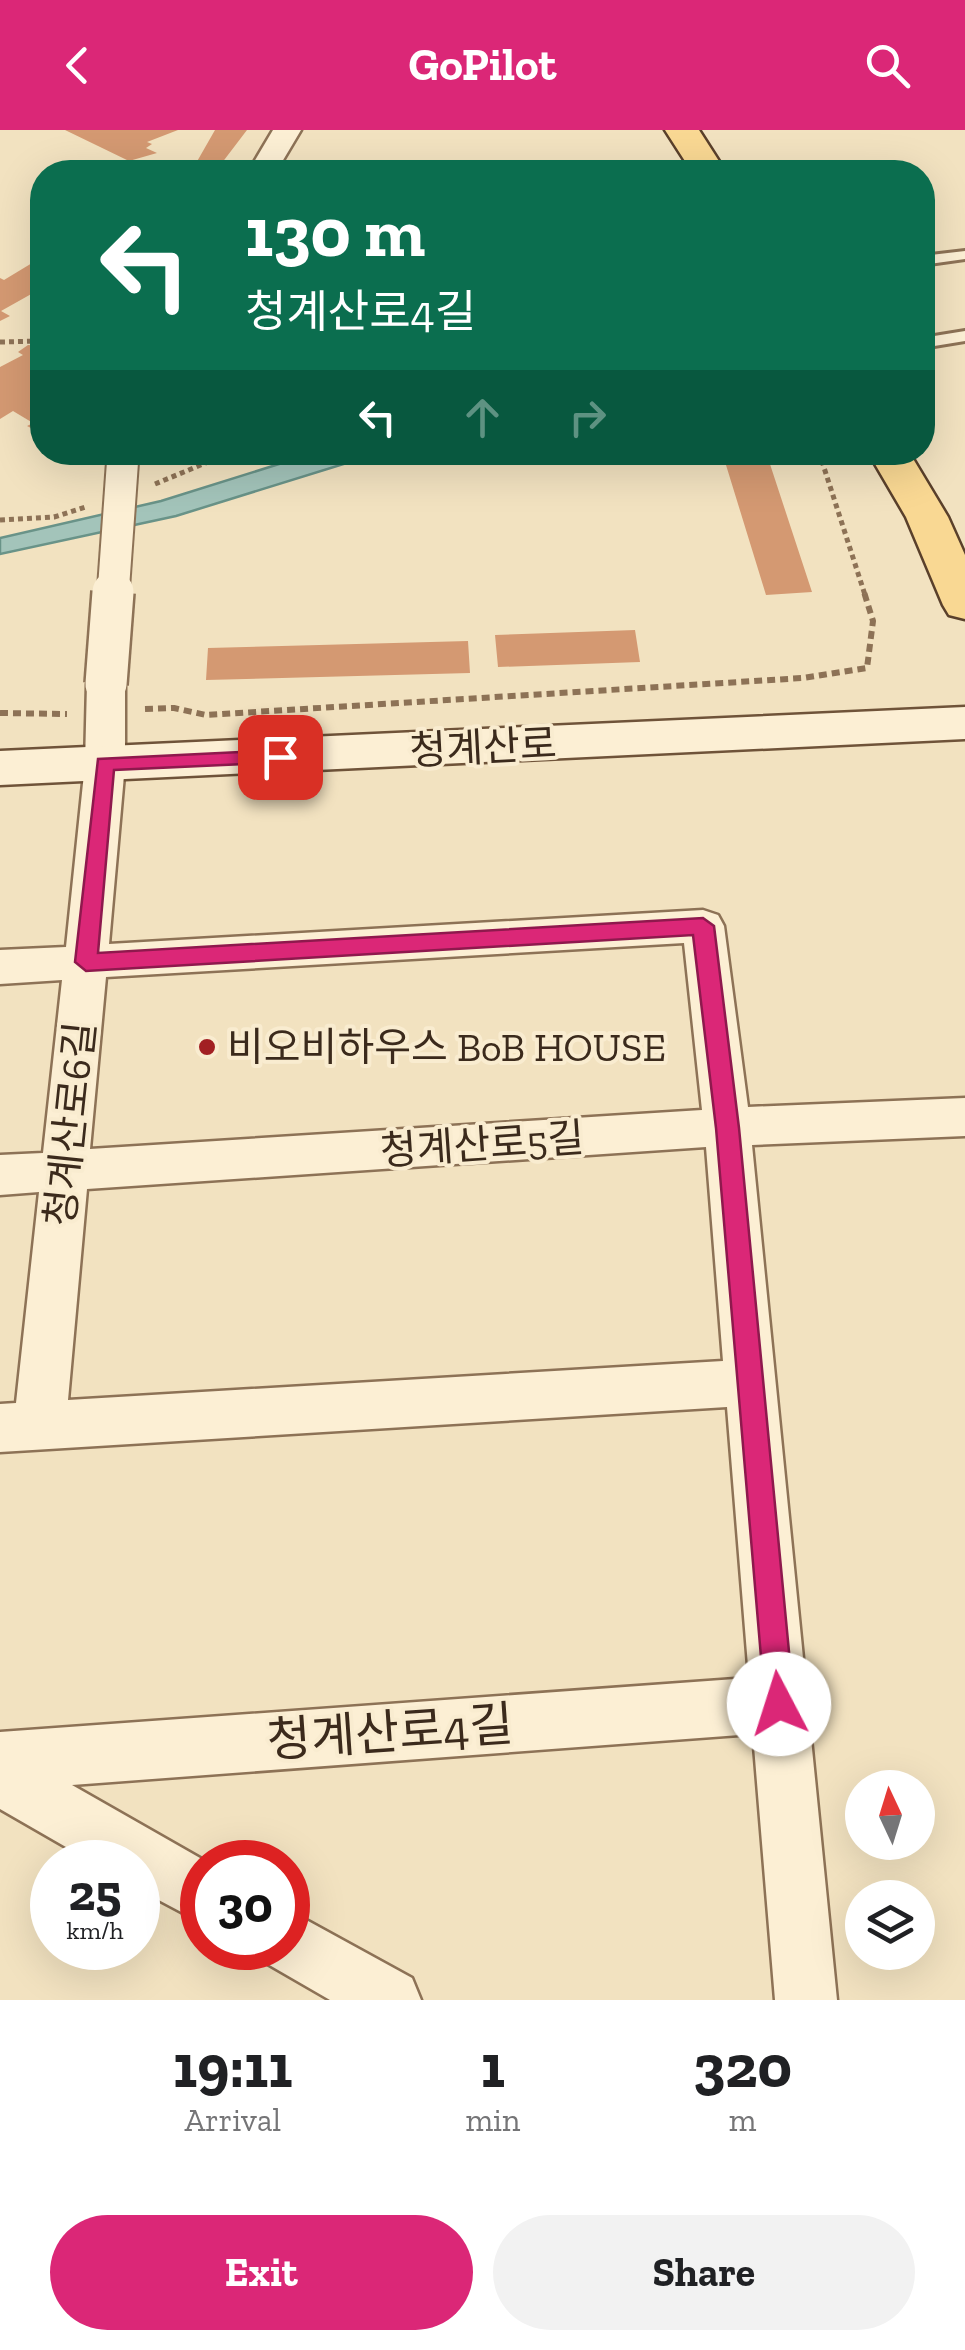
<!DOCTYPE html>
<meta charset="utf-8">
<style>
body{margin:0;font-family:"Zilla Slab","Noto Sans KR",serif;background:#f2f2f2;color:#202124;height:100vh;display:flex;flex-direction:column;font-size:38px;white-space:nowrap}
*{box-sizing:border-box;margin:0}
p{font-size:32px;color:#757577}
.icon{flex:none;width:55px;height:55px;fill:none;stroke:currentColor;stroke-width:2;stroke-linecap:round;stroke-linejoin:round}
.map{position:relative;height:1870px;overflow:hidden}
.panel{display:flex;flex-direction:column;background:#fff;flex:1}
.panel>*{flex:none}
.guide{position:absolute;left:30px;top:30px;width:905px;height:305px;border-radius:40px;box-shadow:0 10px 40px #0002;background:#0b6e4f;color:#fff;overflow:hidden}
.needle{width:65px;rotate:356deg}
.tools{position:absolute;left:845px;top:1640px;display:grid;gap:20px}
.tools a{display:grid;place-items:center;width:90px;height:90px;border-radius:50%;background:#fff;box-shadow:0 10px 40px #0002;font-size:50px}
.speed{position:absolute;left:30px;top:1710px;display:flex;gap:20px;font-size:50px;font-weight:700;text-align:center}
.speed>*{display:grid;place-content:center;width:130px;height:130px;border-radius:50%;background:#fff;box-shadow:0 10px 40px #0002;line-height:1}
.speed small{font-size:25px;font-weight:400}
.speed .limit{border:15px solid #d22;background:#fff;color:#111}
.pin{position:absolute;display:grid;place-items:center;width:85px;height:85px;color:#fff;margin:-42px;border-radius:20px;box-shadow:0 5px 15px #0006}
.me{position:absolute;width:110px;margin:-55px;rotate:355deg;stroke-linejoin:round;filter:drop-shadow(0 0 8px #0008)}
.turn{display:flex;align-items:center;gap:35px;height:210px;padding:0 50px;font-size:45px}
.turn .icon{width:130px;height:130px;stroke-width:2.5}
.turn b{display:block;font-size:70px;line-height:85px}
.lanes{display:flex;align-items:center;height:95px;padding:0 50px;background:#0003;justify-content:center;gap:50px;direction:ltr}
.lanes .off{opacity:.35}
.eta{display:flex;justify-content:space-evenly;align-items:center;height:170px;text-align:center}
.eta b{font-size:60px;font-weight:800;line-height:70px}
.button{display:flex;gap:20px;margin-top:auto;padding:20px 50px}
.button a{flex:1;height:115px;border-radius:60px;background:#db2777;color:#fff;font-size:40px;font-weight:800;line-height:115px;text-align:center}
.button a+a{background:#f2f2f2;color:#202124}
header{display:flex;justify-content:space-between;align-items:center;height:130px;padding:0 50px;background:#db2777;color:#fff;font-size:45px;font-weight:800}
.map>svg:first-child{display:block}
.water{fill:#a3c4ba;stroke:#699388;stroke-width:2.5}
.building{fill:#d49972}
.lines{fill:none;stroke-linecap:round;stroke-linejoin:round}
.service-casing{stroke:#8d7256;stroke-width:6}
.minor-casing{stroke:#8d7256;stroke-width:5}
.secondary-casing{stroke:#6f5339;stroke-width:5}
.primary-casing{stroke:#5a402b;stroke-width:5}
.path-far1{stroke:#8d7256;stroke-width:5;stroke-dasharray:5 4;stroke-linecap:butt}
.path{stroke:#8d7256;stroke-width:6;stroke-dasharray:8 5;stroke-linecap:butt}
.service{fill:#fcefd4;fill-rule:evenodd}
.minor{fill:#fcefd4;fill-rule:evenodd}
.secondary{fill:#fcefd4;fill-rule:evenodd}
.primary{fill:#f9d893;fill-rule:evenodd}
.minor-bridge-far1-casing{stroke:#8d7256;stroke-width:35;stroke-linecap:butt}
.minor-bridge-casing{stroke:#8d7256;stroke-width:46;stroke-linecap:butt}
.minor-bridge-far1{stroke:#fcefd4;stroke-width:31}
.minor-bridge{stroke:#fcefd4;stroke-width:41}
.route{fill:#db2777;stroke:#8e194d;stroke-width:2.5}
.poi-dot{fill:#a22023;stroke:#f9ecd0;stroke-width:4}
.labels{text-anchor:middle;dominant-baseline:central;stroke-width:8;stroke-linejoin:round;paint-order:stroke}
.street-label{font-size:40px;fill:#3b2a1c;stroke:#f9ecd0}
.poi-label{font-size:40px;fill:#3b2a1c;stroke:#f9ecd0;text-anchor:start}
.near-street-label{font-size:48px;fill:#3b2a1c;stroke:#f9ecd0}
</style>
<header><svg class="icon" aria-label="back" viewBox="0 0 24 24"><path d="M15 5l-7 7 7 7"/></svg>GoPilot<svg class="icon" aria-label="search" viewBox="0 0 24 24"><circle cx="10" cy="10" r="6"/><path d="M15 15l6 6"/></svg></header>
<div class="map">
<svg width="965" height="1870" viewBox="0 0 965 1870">
<rect width="100%" height="100%" fill="#f2e2c0"/>
<path class="water" d="M 314,323 L 379,323 L 176,386 L 0,424 L 0,408 L 161,371 Z"/>
<path class="building" d="M 65,0 L 178,0 L 147,12 L 152,14 L 146,18 L 157,23 L 129,31 Z
M 215,0 L 247,0 L 215,42 L 191,42 Z
M 42,127 L 42,158 L 1,181 L 10,186 L 0,191 L 0,148 L 4,150 Z
M 28,215 L 42,216 L 42,296 L 35,300 L 27,296 L 33,293 L 13,281 L 0,289 L 0,237 L 23,225 L 18,222 Z
M 722,322 L 766,322 L 812,462 L 766,465 Z
M 635,500 L 640,532 L 498,537 L 495,505 Z
M 468,511 L 470,543 L 206,550 L 208,518 Z"/>
<g class="lines">
<g class="service-casing">
<path id="service" d="M 965,121 L 965,129 L 922,135 L 922,126 Z
M 965,201 L 965,211 L 922,218 L 922,208 Z"/>
</g>
<g class="minor-casing">
<path id="minor" d="M 273,0 L 301,0 L 276,42 L 248,42 Z
M 106,541 L 119,545 L 125,554 L 125,634 L 109,814 L 703,780 L 718,785 L 724,796 L 748,977 L 965,968 L 965,1006 L 752,1015 L 837,1870 L 775,1870 L 753,1604 L 72,1655 L 207,1732 L 202,1732 L 202,1793 L 138,1759 L 138,1732 L 92,1732 L 0,1679 L 0,1602 L 749,1548 L 727,1277 L 0,1322 L 0,1274 L 16,1273 L 39,1062 L 0,1065 L 0,1025 L 43,1023 L 62,850 L 0,854 L 0,820 L 66,817 L 85,634 L 87,554 L 93,545 ZM 684,813 L 702,980 L 90,1019 L 106,847 ZM 706,1017 L 723,1231 L 68,1270 L 87,1059 Z
M 288,1780 L 412,1848 L 421,1870 L 330,1870 L 266,1833 L 260,1818 L 288,1818 Z"/>
</g>
<g class="secondary-casing">
<path id="secondary" d="M 965,577 L 965,609 L 0,655 L 0,621 Z"/>
</g>
<g class="primary-casing">
<path id="primary" d="M 665,0 L 699,0 L 726,42 L 692,42 Z
M 868,322 L 909,322 L 948,387 L 965,425 L 965,489 L 949,485 L 943,475 L 906,387 Z"/>
</g>
<path class="path-far1" d="M 0,212 L 42,211
M 819,322 L 865,465
M 155,354 L 232,322
M 0,390 L 54,387 L 86,377"/>
<path class="path" d="M 145,579 L 174,578 L 206,585 L 803,548 L 867,538 L 873,491 L 864,462
M 0,583 L 67,584"/>
<use href="#service" class="service"/>
<use href="#minor" class="minor"/>
<use href="#secondary" class="secondary"/>
<use href="#primary" class="primary"/>
<g class="minor-bridge-far1-casing">
<path id="minor-bridge-far1" d="M 113,465 L 123,325"/>
</g>
<g class="minor-bridge-casing">
<path id="minor-bridge" d="M 106,554 L 113,462"/>
</g>
<use href="#minor-bridge-far1" class="minor-bridge-far1"/>
<use href="#minor-bridge" class="minor-bridge"/>
</g>
<path class="route" d="M 280,620 L 287,622 L 287,632 L 114,640 L 98,823 L 703,788 L 714,796 L 739,998 L 794,1574 L 789,1584 L 779,1588 L 769,1584 L 765,1574 L 716,998 L 693,805 L 86,841 L 75,832 L 98,629 Z"/>
<circle class="poi-dot" cx="207" cy="917" r="10"/>
<g class="labels">
<g class="street-label">
<text transform="translate(483 617) rotate(-3)">청계산로</text>
<text transform="translate(70 994) rotate(-84)">청계산로6길</text>
<text transform="translate(482 1014) rotate(-4)">청계산로5길</text>
</g>
<g class="poi-label">
<text x="227" y="917">비오비하우스 BoB HOUSE</text>
</g>
<g class="near-street-label">
<text transform="translate(390 1602) rotate(-4)">청계산로4길</text>
</g>
</g>
</svg>
<div class="tools">
<a><svg class="needle" viewBox="-14 -14 28 28"><path d="M0-13l5 13h-10z" fill="#e53935"/><path d="M0 13l5-13h-10z" fill="#757577"/></svg></a>
<a><svg class="icon" aria-label="layers" viewBox="0 0 24 24"><path d="M12 4l9 5-9 5-9-5zM3 14l9 5 9-5"/></svg></a>
</div>
<div class="speed"><div>25<small>km/h</small></div><div class="limit">30</div></div>
<div class="pin" style="left:280px;top:627px;background:#d93025"><svg class="icon" aria-label="arrive" viewBox="0 0 24 24"><path d="M6 21V4h12l-3 4 3 4H6"/></svg></div>
<svg class="me" style="left:779px;top:1574px" viewBox="-20 -20 40 40"><circle r="19" fill="#fff"/><path d="M0-13L10 11 0 6-10 11z" fill="#db2777"/></svg>
<div class="guide">
<div class="turn"><svg class="icon" aria-label="left" viewBox="0 0 24 24"><path d="M17 20v-9H6M10 6l-5 5 5 5"/></svg><div><b>130 m</b>청계산로4길</div></div>
<div class="lanes"><svg class="icon" aria-label="left" viewBox="0 0 24 24"><path d="M17 20v-9H6M10 6l-5 5 5 5"/></svg><svg class="icon off" aria-label="ahead" viewBox="0 0 24 24"><path d="M12 20V5M6 11l6-6 6 6"/></svg><svg class="icon off" aria-label="right" viewBox="0 0 24 24"><path d="M7 20v-9h11M14 6l5 5-5 5"/></svg></div>
</div>
</div>
<section class="panel">
<div class="eta">
<div><b>19:11</b><p>Arrival</p></div>
<div><b>1</b><p>min</p></div>
<div><b>320</b><p>m</p></div>
</div>
<div class="button"><a>Exit</a><a>Share</a></div>
</section>
